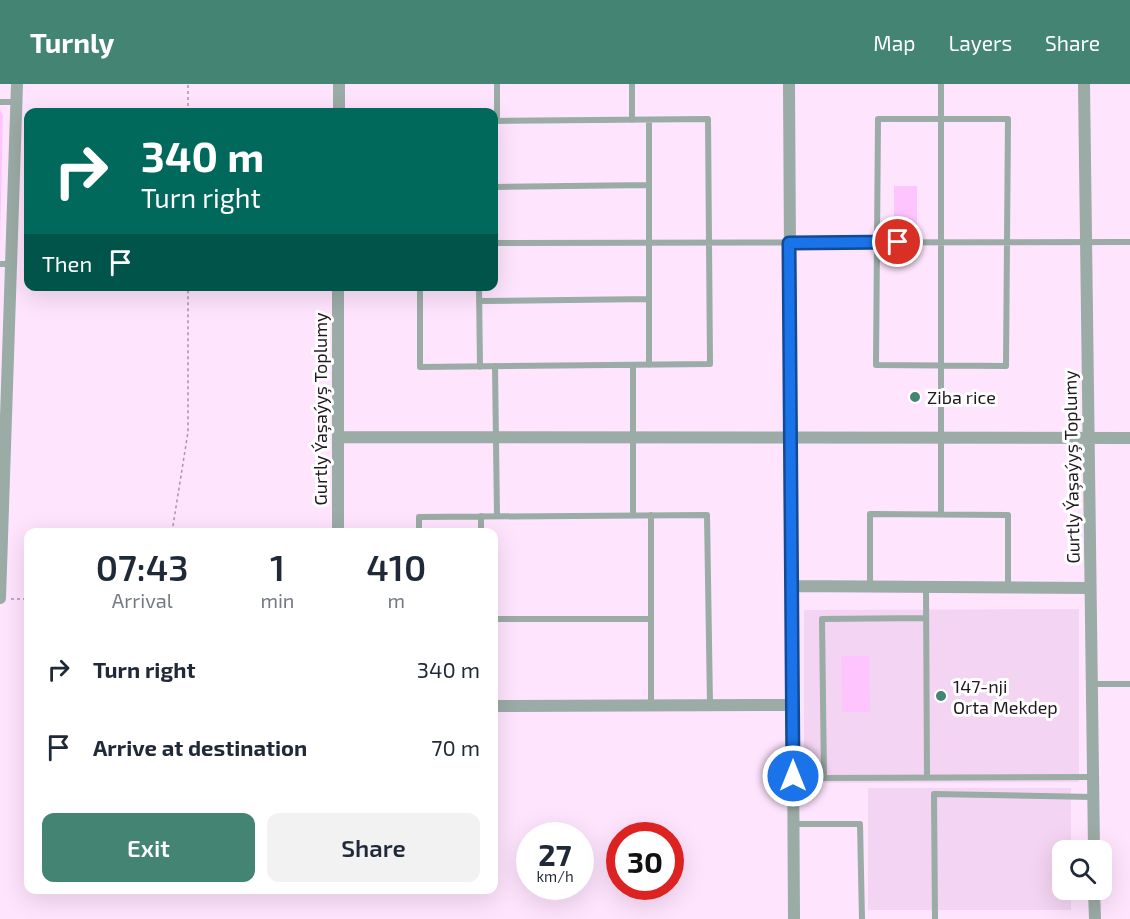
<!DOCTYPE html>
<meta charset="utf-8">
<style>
body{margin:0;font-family:"Exo 2",sans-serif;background:#f2f2f3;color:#1f2937;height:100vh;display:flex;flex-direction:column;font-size:22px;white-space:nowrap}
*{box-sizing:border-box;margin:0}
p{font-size:20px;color:#747a83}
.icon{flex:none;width:33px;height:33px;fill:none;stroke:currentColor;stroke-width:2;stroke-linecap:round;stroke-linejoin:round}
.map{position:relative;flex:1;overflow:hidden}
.panel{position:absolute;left:24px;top:444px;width:474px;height:366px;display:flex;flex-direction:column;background:#fff;border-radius:12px;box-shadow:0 6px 24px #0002}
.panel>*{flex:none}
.guide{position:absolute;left:24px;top:24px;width:474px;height:183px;border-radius:12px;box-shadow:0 6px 24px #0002;background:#00695c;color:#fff;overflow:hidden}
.fabs{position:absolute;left:1052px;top:756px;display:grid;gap:12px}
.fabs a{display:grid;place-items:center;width:60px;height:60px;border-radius:12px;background:#fff;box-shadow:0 6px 24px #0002;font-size:30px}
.speed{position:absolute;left:516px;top:738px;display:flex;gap:12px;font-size:30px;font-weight:700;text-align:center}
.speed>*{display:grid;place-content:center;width:78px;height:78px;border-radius:50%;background:#fff;box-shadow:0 6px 24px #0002;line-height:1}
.speed small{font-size:15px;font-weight:400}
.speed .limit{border:9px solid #d22;background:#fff;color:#111}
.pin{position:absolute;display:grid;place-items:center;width:51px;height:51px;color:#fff;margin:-26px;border:3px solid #fff;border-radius:50%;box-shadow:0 2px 6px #0007}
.me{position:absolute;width:66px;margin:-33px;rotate:0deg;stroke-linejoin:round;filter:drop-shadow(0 0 4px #0008)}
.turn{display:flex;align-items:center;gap:21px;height:126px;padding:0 18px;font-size:27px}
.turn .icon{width:78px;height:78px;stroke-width:2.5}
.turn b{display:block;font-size:42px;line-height:51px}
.then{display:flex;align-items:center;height:57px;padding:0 18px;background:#0003;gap:12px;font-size:22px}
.eta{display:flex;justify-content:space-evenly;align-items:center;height:102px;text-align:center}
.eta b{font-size:36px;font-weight:600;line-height:42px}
.cta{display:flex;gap:12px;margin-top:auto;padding:12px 18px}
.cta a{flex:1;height:69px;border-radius:12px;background:#438473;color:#fff;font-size:24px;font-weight:600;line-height:69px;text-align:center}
.cta a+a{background:#f2f2f3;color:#1f2937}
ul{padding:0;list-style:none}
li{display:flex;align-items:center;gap:18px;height:78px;padding:0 18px}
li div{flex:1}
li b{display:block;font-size:22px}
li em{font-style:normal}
header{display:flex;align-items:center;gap:36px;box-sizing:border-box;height:84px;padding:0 30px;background:#438473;color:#fff}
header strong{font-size:28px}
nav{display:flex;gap:33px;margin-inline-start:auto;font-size:21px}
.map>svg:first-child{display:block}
.built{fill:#f3d4f2}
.green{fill:#fec4fd}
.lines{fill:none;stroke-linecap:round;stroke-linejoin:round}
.path{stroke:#a894a7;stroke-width:1.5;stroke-dasharray:3 3;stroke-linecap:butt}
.lane{stroke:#9baba5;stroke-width:6}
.street{stroke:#9baba5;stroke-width:12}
.route-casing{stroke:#114b97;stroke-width:15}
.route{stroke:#1a73e8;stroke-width:10}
.poi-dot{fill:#438473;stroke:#fff;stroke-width:2}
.labels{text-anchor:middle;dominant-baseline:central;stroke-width:6;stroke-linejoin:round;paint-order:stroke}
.poi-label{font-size:18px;fill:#201720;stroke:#fff;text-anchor:start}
.street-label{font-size:18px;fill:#201720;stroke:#fff}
</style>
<header>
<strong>Turnly</strong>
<nav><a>Map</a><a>Layers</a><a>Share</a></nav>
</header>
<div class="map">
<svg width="1130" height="835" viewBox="0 0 1130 835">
<rect width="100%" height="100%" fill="#fee4fd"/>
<path class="built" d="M 1079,525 L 1079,698 L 804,699 L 804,526 Z
M 868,704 L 1071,704 L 1071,766 L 1062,766 L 1062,806 L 1071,806 L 1071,826 L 868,826 Z"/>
<path class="green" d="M 0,26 L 3,31 L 0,159 Z
M 894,102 L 917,102 L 917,145 L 894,145 Z
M 841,572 L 869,572 L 870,628 L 842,628 Z"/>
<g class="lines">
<path class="path" d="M 188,28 L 188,0
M 172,448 L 188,348 L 188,202
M 11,515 L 28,515"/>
<path class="lane" d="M 497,0 L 497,37
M 941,0 L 941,430
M 0,18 L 16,18
M 878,35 L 1008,35 L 1006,282 L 876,281 Z
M 632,36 L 632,0
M 494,103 L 649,101
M 494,159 L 1130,158
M 0,180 L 10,180
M 420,202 L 420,283 L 710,280 L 708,35 L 494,37
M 479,202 L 480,283
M 479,217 L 649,215
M 649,281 L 649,36
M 495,282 L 497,432
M 633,431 L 633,281
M 481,432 L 481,448
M 419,448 L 419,433 L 707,431 L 710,621
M 870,502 L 870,430 L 1008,431 L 1008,503
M 926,503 L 927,693
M 926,534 L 822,535 L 824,694 L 1093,693
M 494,535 L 651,535
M 1092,600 L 1130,600
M 651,621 L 651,431
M 793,740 L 860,740 L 862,835
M 935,835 L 934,710 L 1093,713"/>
<path class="street" d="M 789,0 L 794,835
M 1084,0 L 1094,766
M 339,28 L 339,0
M 338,353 L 1130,354
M 338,448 L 338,202
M 792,502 L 1090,504
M 0,514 L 17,0
M 494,622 L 792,621
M 1094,806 L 1095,835"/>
</g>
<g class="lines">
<g class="route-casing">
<path id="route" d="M 793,692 L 789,159 L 898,158"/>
</g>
<use href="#route" class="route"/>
</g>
<g class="poi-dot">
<circle cx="915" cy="313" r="6"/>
<circle cx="941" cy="612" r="6"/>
</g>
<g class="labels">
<g class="poi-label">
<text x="927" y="313">Ziba rice</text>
<text x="953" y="602">147-nji<tspan x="953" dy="21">Orta Mekdep</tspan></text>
</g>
<g class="street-label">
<text transform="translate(320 325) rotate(-90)">Gurtly Ýaşaýyş Toplumy</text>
<text transform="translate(1071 383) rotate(-91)">Gurtly Ýaşaýyş Toplumy</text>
</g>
</g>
</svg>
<div class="fabs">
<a><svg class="icon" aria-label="search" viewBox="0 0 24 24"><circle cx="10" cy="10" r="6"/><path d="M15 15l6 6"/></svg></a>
</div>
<div class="speed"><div>27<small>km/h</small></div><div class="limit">30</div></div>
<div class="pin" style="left:898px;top:158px;background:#d93025"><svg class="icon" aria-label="arrive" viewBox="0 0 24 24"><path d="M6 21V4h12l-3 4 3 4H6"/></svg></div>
<svg class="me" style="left:793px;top:692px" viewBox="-20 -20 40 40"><circle r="17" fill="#1a73e8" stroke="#fff" stroke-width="3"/><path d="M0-11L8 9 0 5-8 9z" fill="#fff"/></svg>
<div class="guide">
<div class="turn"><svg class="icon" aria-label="right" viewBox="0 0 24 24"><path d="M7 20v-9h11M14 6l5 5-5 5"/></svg><div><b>340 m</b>Turn right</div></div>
<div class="then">Then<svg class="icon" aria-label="arrive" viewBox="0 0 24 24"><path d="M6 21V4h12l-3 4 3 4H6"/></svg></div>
</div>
<section class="panel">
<div class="eta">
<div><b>07:43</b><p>Arrival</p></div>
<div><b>1</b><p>min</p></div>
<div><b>410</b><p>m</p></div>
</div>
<ul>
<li><svg class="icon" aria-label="right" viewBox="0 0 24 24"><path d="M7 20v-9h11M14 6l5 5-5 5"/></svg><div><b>Turn right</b></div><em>340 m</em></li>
<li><svg class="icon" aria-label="arrive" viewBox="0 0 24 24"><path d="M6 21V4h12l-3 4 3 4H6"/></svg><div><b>Arrive at destination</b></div><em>70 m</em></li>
</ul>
<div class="cta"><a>Exit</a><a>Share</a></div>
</section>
</div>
